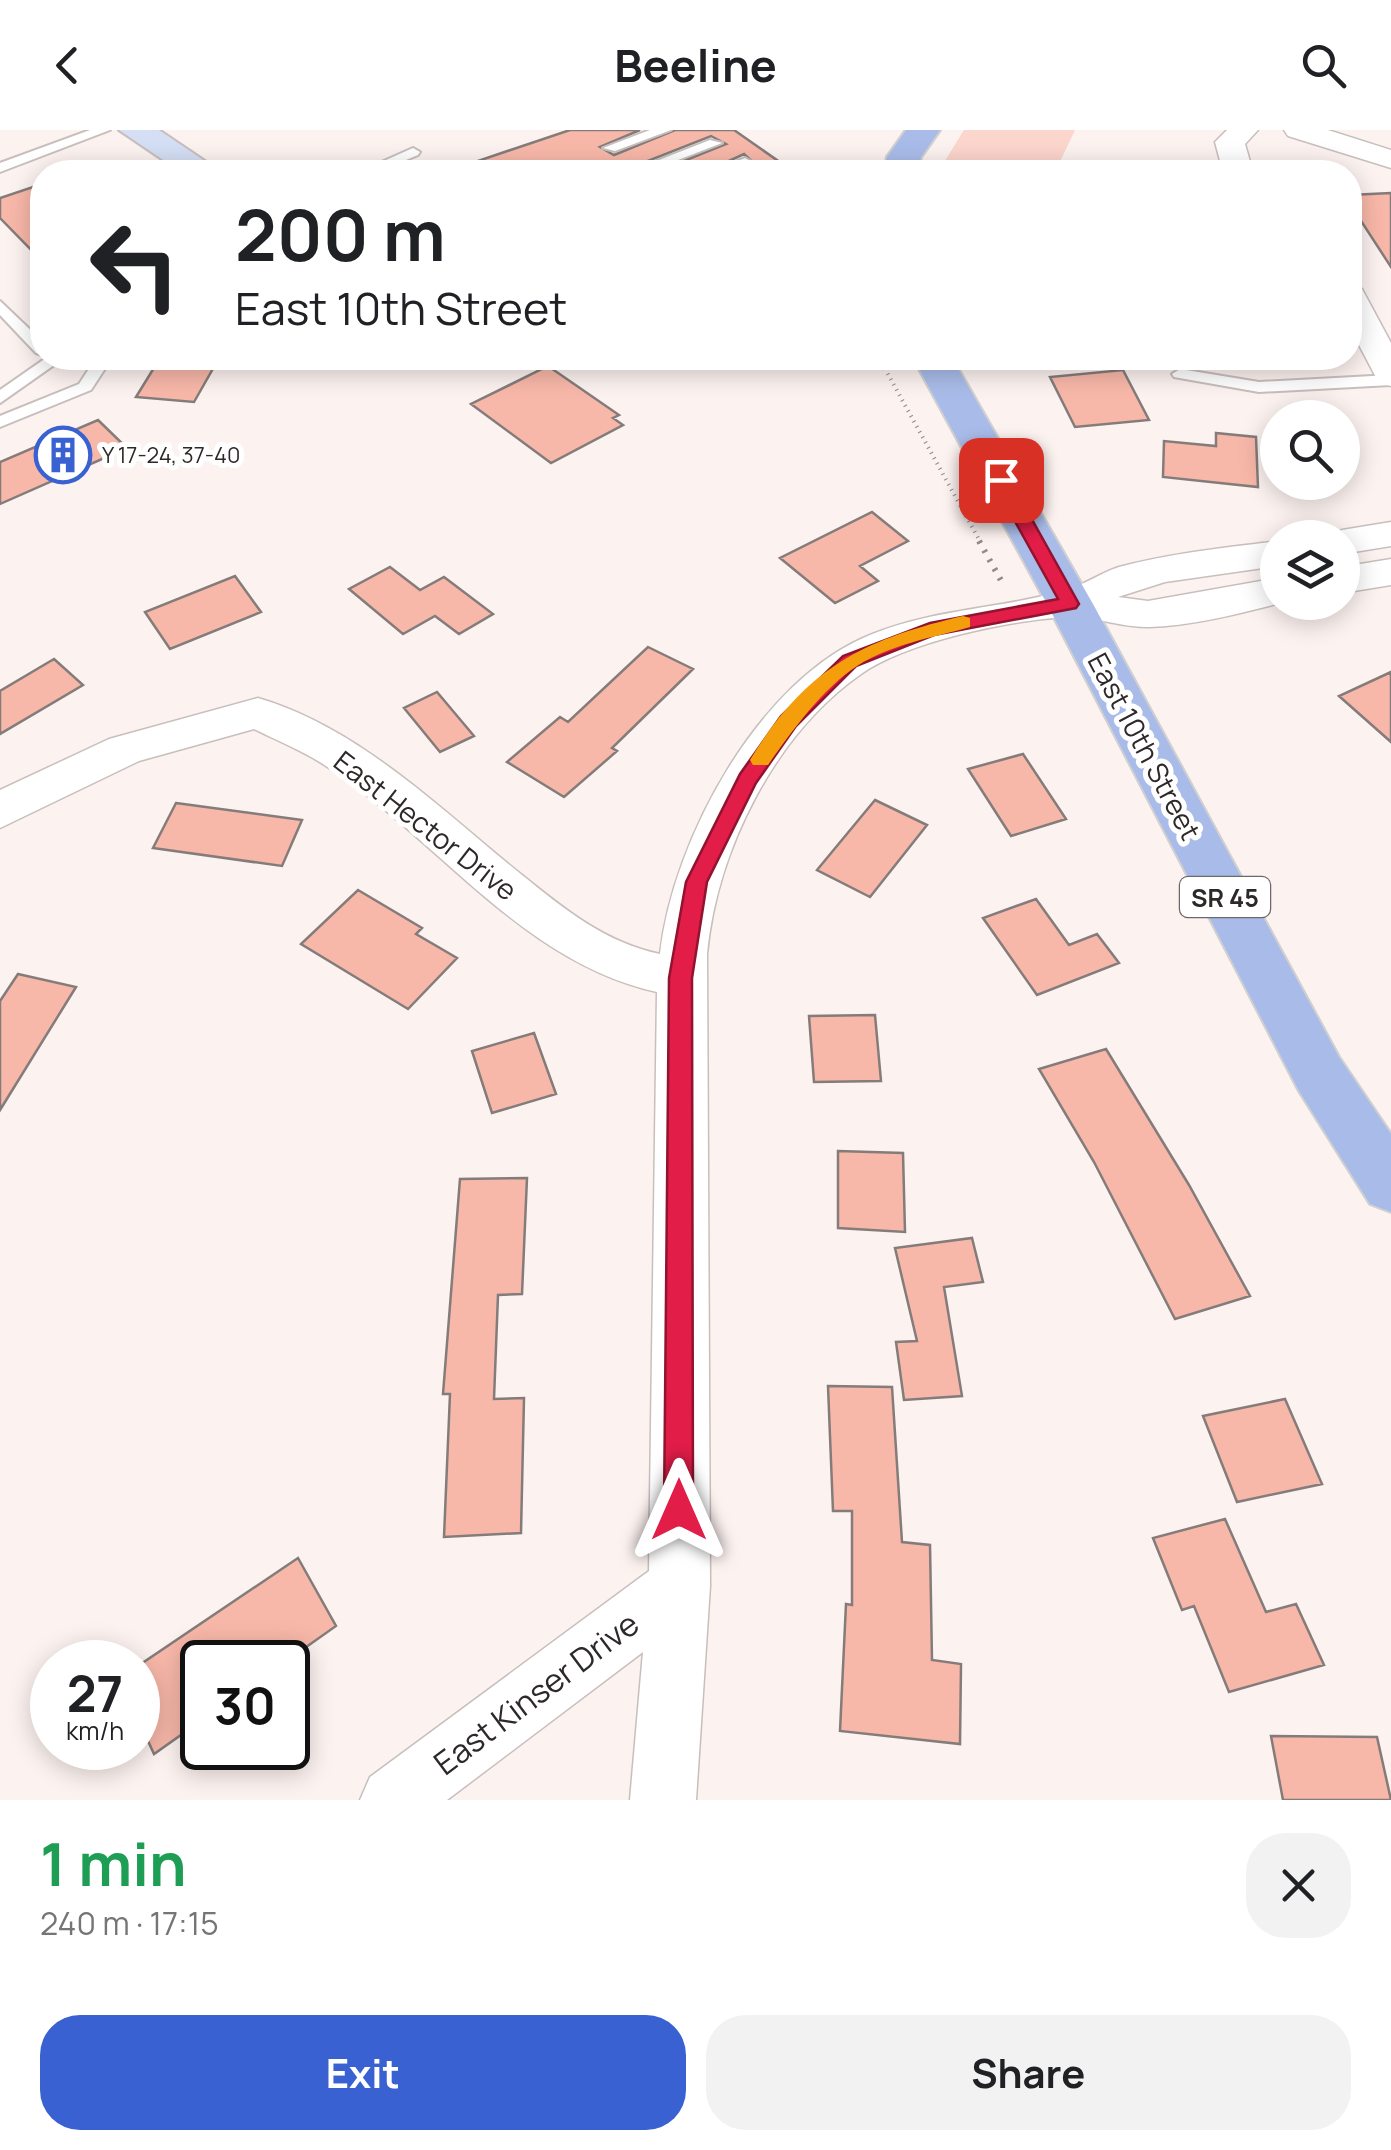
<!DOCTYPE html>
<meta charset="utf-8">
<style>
body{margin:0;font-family:Manrope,sans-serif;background:#f2f2f2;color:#202124;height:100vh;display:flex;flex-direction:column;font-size:38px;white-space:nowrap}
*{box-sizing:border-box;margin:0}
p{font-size:32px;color:#757577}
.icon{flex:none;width:55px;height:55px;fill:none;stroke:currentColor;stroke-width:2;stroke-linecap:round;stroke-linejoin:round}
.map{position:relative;height:1670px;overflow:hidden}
.panel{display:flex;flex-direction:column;background:#fff;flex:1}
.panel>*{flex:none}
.banner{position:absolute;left:30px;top:30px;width:1332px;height:210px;border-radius:40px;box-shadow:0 5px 25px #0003;background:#fff;color:#202124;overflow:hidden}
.fabs{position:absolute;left:1260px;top:270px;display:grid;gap:20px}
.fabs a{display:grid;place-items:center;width:100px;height:100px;border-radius:50%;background:#fff;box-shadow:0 5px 25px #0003;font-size:50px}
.speed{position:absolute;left:30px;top:1510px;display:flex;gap:20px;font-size:50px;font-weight:700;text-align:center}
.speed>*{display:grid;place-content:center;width:130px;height:130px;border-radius:50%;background:#fff;box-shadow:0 5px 25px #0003;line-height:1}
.speed small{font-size:25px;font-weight:400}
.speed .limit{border:5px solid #111;border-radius:15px;background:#fff;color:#111}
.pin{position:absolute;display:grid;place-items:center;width:85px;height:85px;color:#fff;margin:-42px;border-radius:20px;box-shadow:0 5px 15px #0006}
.me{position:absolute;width:110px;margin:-55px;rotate:0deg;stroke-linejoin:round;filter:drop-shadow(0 0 8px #0008)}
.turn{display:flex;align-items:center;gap:35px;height:210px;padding:0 40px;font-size:45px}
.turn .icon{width:130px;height:130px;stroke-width:2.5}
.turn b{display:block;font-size:70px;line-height:85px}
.round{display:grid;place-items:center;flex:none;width:105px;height:105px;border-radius:40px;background:#f2f2f2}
.overview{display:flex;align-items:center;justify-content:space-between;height:170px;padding:0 40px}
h1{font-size:60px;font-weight:700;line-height:75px;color:#1e9e55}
.button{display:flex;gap:20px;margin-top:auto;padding:20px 40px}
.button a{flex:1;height:115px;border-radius:40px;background:#3961d2;color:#fff;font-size:40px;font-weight:700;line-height:115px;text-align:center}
.button a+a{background:#f2f2f2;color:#202124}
header{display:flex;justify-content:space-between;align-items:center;height:130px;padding:0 40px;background:#fff;font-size:45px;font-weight:700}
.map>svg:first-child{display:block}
.green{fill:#fcd5cc}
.building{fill:#f8b8a9;stroke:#847c7a;stroke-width:2.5}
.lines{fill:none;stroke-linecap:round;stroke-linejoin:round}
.lane-casing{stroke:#c8bfbd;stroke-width:4}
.street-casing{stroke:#c8bfbd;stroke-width:3}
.secondary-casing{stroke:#c8bfbd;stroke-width:4}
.primary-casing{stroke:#d1d0d0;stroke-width:4}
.path-far1{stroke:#928b8a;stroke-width:4;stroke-dasharray:1 5;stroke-linecap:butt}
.path{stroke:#928b8a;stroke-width:6;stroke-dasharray:2.5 8;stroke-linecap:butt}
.lane{fill:#fff;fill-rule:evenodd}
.street{fill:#fff;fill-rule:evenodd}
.secondary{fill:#d4def4;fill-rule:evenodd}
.primary{fill:#a9bce9;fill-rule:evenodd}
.route{fill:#e11d48;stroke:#92132f;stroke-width:2.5}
.slow{fill:#f59e0b}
.labels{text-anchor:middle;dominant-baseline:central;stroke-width:10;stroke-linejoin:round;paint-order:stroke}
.far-poi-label{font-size:22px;fill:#2d2928;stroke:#fff;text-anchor:start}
.shield{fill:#fff;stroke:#6c6968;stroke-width:2.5}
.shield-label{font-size:25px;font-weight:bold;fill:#2d2928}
.street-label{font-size:28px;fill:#2d2928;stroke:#fff}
.near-street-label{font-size:32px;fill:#2d2928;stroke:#fff}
</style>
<header><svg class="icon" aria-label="back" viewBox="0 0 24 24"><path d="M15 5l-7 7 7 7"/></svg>Beeline<svg class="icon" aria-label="search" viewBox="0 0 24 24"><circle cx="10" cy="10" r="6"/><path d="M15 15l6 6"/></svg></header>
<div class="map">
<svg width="1391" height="1670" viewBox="0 0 1391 1670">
<rect width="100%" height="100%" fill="#fcf2f0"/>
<path class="green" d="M 964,0 L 1075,0 L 1055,42 L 938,42 Z"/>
<path class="building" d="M 570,0 L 640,0 L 600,17 L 614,25 L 675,0 L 734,0 L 794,42 L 739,42 L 755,34 L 744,24 L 705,42 L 656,42 L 726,14 L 711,6 L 630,38 L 628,42 L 464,42 L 463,36 Z
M 42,54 L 42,131 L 0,88 L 0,68 Z
M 1391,63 L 1391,137 L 1350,74 L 1350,65 Z
M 160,228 L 219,228 L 194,272 L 136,267 Z
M 548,236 L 619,285 L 613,288 L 623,295 L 551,333 L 471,274 Z
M 1123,240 L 1149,290 L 1075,297 L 1050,247 Z
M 98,290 L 127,318 L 0,374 L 0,332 Z
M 1216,303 L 1256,307 L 1258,357 L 1163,347 L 1164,311 L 1216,316 Z
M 872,382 L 908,411 L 860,436 L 878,451 L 835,473 L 780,428 Z
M 390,437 L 420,460 L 444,447 L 493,484 L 459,504 L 435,486 L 403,504 L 349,459 Z
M 235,446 L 261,482 L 170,519 L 145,482 Z
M 648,517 L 693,539 L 612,618 L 617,621 L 564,667 L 507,632 L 560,587 L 568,592 Z
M 54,529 L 83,555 L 0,604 L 0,561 Z
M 1391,542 L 1391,612 L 1339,566 Z
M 437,562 L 474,606 L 440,622 L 404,578 Z
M 1023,624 L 1066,689 L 1011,706 L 968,639 Z
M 875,670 L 927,695 L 870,767 L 817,740 Z
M 176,673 L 302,690 L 282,736 L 153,718 Z
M 358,760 L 422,798 L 416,804 L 457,828 L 408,879 L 301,814 Z
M 1036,769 L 1069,815 L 1097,804 L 1119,833 L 1037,865 L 983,788 Z
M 18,844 L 76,857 L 0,980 L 0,871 Z
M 875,885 L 881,951 L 814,952 L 809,886 Z
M 534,903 L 556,964 L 492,983 L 472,921 Z
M 1106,919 L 1189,1055 L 1250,1166 L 1175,1189 L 1094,1032 L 1039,939 Z
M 838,1021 L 903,1023 L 905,1102 L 838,1098 Z
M 527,1048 L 522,1164 L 498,1165 L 494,1269 L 524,1268 L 521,1403 L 444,1407 L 450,1264 L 443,1264 L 460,1049 Z
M 972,1108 L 983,1152 L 944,1157 L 962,1266 L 904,1270 L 896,1212 L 917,1211 L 895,1118 Z
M 828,1256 L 892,1257 L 902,1412 L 930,1415 L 932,1530 L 961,1534 L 960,1614 L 840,1601 L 846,1474 L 852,1475 L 852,1381 L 833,1381 Z
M 1285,1269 L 1322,1354 L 1237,1372 L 1203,1286 Z
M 1225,1389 L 1266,1482 L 1296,1474 L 1324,1535 L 1229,1562 L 1194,1476 L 1182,1480 L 1153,1408 Z
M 298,1428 L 336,1496 L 285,1532 L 202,1532 L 202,1590 L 154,1624 L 138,1589 L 138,1536 Z
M 1271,1606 L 1377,1607 L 1391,1670 L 1283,1670 Z"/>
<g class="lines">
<g class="lane-casing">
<path id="lane" d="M 90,0 L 110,0 L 0,42 L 0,33 Z
M 650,0 L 671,0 L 615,21 L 603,18 Z
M 710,10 L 722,13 L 647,42 L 631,41 Z
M 413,18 L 420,22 L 418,25 L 377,42 L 359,42 Z
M 745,28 L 752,32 L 750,35 L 728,42 L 709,42 Z
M 0,171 L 42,211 L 42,225 L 36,223 L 0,185 Z
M 46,228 L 64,228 L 0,273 L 0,260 Z
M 96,228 L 112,228 L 91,260 L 0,297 L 0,286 L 79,254 Z
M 1180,239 L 1259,252 L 1391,245 L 1391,255 L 1259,262 L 1174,247 L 1172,244 Z"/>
</g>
<g class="street-casing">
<path id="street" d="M 1227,0 L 1258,0 L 1245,14 L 1253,42 L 1223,42 L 1215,12 Z
M 1284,0 L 1328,0 L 1391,20 L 1391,38 L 1288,6 Z
M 1350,156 L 1362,159 L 1391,213 L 1391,256 L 1379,253 L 1350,198 Z
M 1391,392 L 1391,416 L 1342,424 L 1342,408 L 1326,408 L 1342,400 Z
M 1278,411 L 1278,436 L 1165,452 L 1118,467 L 1148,471 L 1278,448 L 1278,472 L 1284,472 C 1242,483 1191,496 1149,497 C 1121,498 1093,485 1065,487 C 1008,491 909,511 861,544 C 775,604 717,720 707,824 L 710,1456 L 696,1670 L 630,1670 L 643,1522 L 447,1670 L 360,1670 L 370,1647 L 649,1441 L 657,862 C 522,832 440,711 329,638 C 306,622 278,611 254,599 L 139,631 L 0,698 L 0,660 L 109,609 L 258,568 C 360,598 441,680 522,745 C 564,779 606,813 660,824 C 673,709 759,550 870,505 C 932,479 999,479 1063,461 C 1083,456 1100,443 1119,437 C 1171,423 1225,418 1278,411 Z
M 1391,429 L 1391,455 L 1342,463 L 1342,437 Z"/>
</g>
<g class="secondary-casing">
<path id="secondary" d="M 119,0 L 159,0 L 221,42 L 181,42 Z"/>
</g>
<g class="primary-casing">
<path id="primary" d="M 906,0 L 940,0 L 921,27 L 918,42 L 884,42 L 887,27 Z
M 913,228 L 952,228 L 1093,474 L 1339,927 L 1391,1004 L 1391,1082 L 1370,1074 L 1299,961 L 1047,474 Z"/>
</g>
<path class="path-far1" d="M 879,228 L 981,413"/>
<path class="path" d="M 979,411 L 1003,454"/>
<use href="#lane" class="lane"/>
<use href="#street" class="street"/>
<use href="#secondary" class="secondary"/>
<use href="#primary" class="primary"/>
</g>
<path class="route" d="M 1001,345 L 1010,350 L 1079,474 L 1076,478 L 934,505 L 856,536 L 796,596 L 756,653 L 707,752 L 692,848 L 693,1380 L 689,1390 L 679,1394 L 669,1390 L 664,1380 L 669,848 L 686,752 L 740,644 L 781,586 L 843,526 L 930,493 L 1058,469 L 992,350 Z"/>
<path class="slow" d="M 963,486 L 970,488 L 970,497 C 932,508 891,514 857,536 C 822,559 792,601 768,635 L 753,635 L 750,630 C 806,538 862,510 963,486 Z"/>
<defs>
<g id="building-ring" transform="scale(2.875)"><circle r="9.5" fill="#fff" stroke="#3961d2" stroke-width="1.5"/><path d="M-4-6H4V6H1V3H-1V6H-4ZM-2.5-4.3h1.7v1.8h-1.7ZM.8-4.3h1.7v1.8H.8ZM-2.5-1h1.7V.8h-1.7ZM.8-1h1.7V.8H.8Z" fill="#3961d2"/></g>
</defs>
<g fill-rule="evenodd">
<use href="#building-ring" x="63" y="325"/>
</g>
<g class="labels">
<g class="far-poi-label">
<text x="102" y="325">Y 17-24, 37-40</text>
</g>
<rect class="shield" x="1180" y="747" width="90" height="40" rx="8"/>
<g class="shield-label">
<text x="1225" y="767">SR 45</text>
</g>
<g class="street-label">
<text transform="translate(1145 616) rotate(62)">East 10th Street</text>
<text transform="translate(426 695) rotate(38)">East Hector Drive</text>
</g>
<g class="near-street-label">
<text transform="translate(536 1563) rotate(-37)">East Kinser Drive</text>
</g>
</g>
</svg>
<div class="fabs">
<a><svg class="icon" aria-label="search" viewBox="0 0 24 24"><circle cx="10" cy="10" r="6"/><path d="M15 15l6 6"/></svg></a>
<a><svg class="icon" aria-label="layers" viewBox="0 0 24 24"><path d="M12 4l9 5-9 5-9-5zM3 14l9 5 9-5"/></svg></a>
</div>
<div class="speed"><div>27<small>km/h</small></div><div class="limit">30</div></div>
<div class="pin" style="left:1001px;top:350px;background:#d93025"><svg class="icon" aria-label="arrive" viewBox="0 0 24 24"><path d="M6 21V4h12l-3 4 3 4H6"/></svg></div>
<svg class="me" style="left:679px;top:1380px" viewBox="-20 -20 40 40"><path d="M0-17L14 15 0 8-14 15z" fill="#e11d48" stroke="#fff" stroke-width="4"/></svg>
<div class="banner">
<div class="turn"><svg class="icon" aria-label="left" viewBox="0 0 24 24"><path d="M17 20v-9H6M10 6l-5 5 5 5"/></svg><div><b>200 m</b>East 10th Street</div></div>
</div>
</div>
<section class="panel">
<div class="overview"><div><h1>1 min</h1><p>240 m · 17:15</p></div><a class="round"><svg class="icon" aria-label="close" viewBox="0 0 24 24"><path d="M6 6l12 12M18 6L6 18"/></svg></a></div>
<div class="button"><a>Exit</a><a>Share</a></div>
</section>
